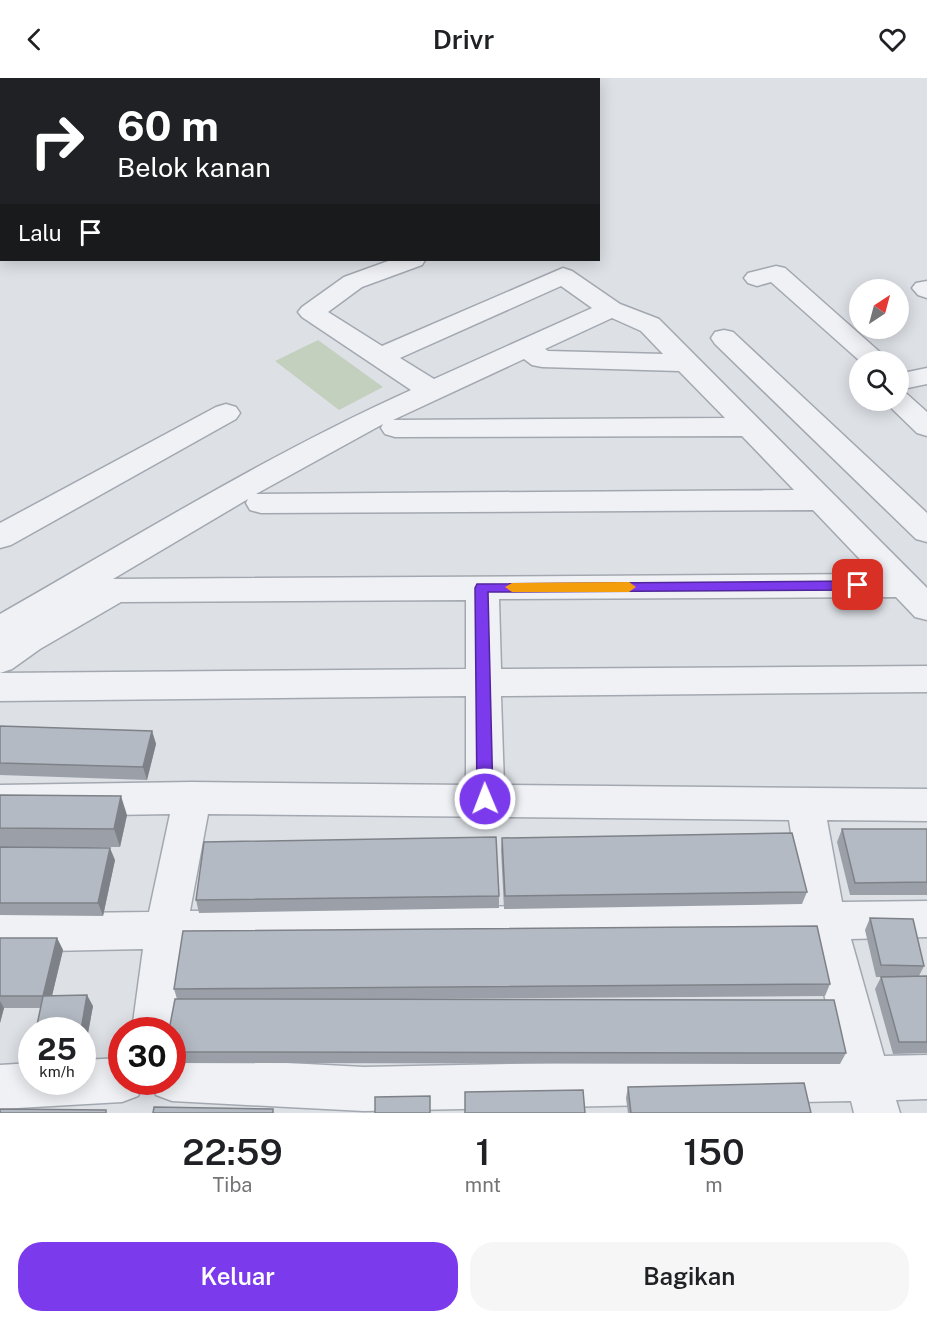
<!DOCTYPE html>
<html lang="id">
<style>
body{margin:0;font-family:"Public Sans",sans-serif;background:#f6f6f6;color:#202124;height:100vh;display:flex;flex-direction:column;font-size:22px;white-space:nowrap}
*{box-sizing:border-box;margin:0}
p{font-size:20px;color:#757577}
.icon{flex:none;width:33px;height:33px;fill:none;stroke:currentColor;stroke-width:2;stroke-linecap:round;stroke-linejoin:round}
.map{position:relative;height:1035px;overflow:hidden}
.drawer{display:flex;flex-direction:column;background:#fff;flex:1}
.drawer>*{flex:none}
.hud{position:absolute;left:0px;top:0px;width:600px;height:183px;box-shadow:0 3px 15px #0003;background:#202124;color:#fff;overflow:hidden}
.needle{width:39px;rotate:36deg}
.fabs{position:absolute;left:849px;top:201px;display:grid;gap:12px}
.fabs a{display:grid;place-items:center;width:60px;height:60px;border-radius:50%;background:#fff;box-shadow:0 3px 15px #0003;font-size:30px}
.speed{position:absolute;left:18px;top:939px;display:flex;gap:12px;font-size:30px;font-weight:700;text-align:center}
.speed>*{display:grid;place-content:center;width:78px;height:78px;border-radius:50%;background:#fff;box-shadow:0 3px 15px #0003;line-height:1}
.speed small{font-size:15px;font-weight:400}
.speed .limit{border:9px solid #d22;background:#fff;color:#111}
.pin{position:absolute;display:grid;place-items:center;width:51px;height:51px;color:#fff;margin:-26px;border-radius:12px;box-shadow:0 3px 9px #0006}
.me{position:absolute;width:66px;margin:-33px;rotate:359deg;stroke-linejoin:round;filter:drop-shadow(0 0 4px #0008)}
.turn{display:flex;align-items:center;gap:21px;height:126px;padding:0 18px;font-size:27px}
.turn .icon{width:78px;height:78px;stroke-width:2.5}
.turn b{display:block;font-size:42px;line-height:51px}
.then{display:flex;align-items:center;height:57px;padding:0 18px;background:#0003;gap:12px;font-size:22px}
.eta{display:flex;justify-content:space-evenly;align-items:center;height:102px;text-align:center}
.eta b{font-size:36px;font-weight:600;line-height:42px}
.action{display:flex;gap:12px;margin-top:auto;padding:12px 18px}
.action a{flex:1;height:69px;border-radius:24px;background:#7c3aed;color:#fff;font-size:24px;font-weight:600;line-height:69px;text-align:center}
.action a+a{background:#f6f6f6;color:#202124}
header{display:flex;justify-content:space-between;align-items:center;height:78px;padding:0 18px;background:#fff;font-size:27px;font-weight:600}
.map>svg:first-child{display:block}
.green{fill:#c3d0be}
.lines{fill:none;stroke-linecap:round;stroke-linejoin:round}
.minor-casing{stroke:#a3a8b0;stroke-width:3}
.minor{fill:#eff1f5;fill-rule:evenodd}
.wall{fill:#9ba0a8}
.shaded-wall{fill:#7e8288}
.building{fill:#b4bac3;stroke:#7e8288;stroke-width:1.5}
.route{fill:#7c3aed;stroke:#51269a;stroke-width:1.5}
.slow{fill:#f59e0b}
</style>
<header><svg class="icon" aria-label="back" viewBox="0 0 24 24"><path d="M15 5l-7 7 7 7"/></svg>Drivr<svg class="icon" aria-label="heart" viewBox="0 0 24 24"><path d="M12 20l-8-8c-3-5 5-10 8-4 3-6 11-1 8 4z"/></svg></header>
<div class="map">
<svg width="927" height="1035" viewBox="0 0 927 1035">
<rect width="100%" height="100%" fill="#dde1e6"/>
<path class="green" d="M 318,262 L 383,309 L 339,332 L 275,283 Z"/>
<g class="lines">
<g class="minor-casing">
<path id="minor" d="M 391,182 L 425,182 L 422,187 L 362,209 L 328,234 L 382,268 L 563,190 L 572,193 L 620,226 L 659,241 L 927,510 L 927,542 L 915,539 L 896,519 L 499,521 L 501,591 L 927,588 L 927,614 L 501,618 L 504,707 L 927,711 L 927,743 L 827,742 L 842,824 L 927,823 L 927,859 L 851,861 L 884,978 L 927,977 L 927,1021 L 896,1022 L 900,1035 L 854,1035 L 851,1023 L 364,1033 L 172,1023 L 156,1017 L 151,1004 L 172,1004 L 172,979 L 364,989 L 840,979 L 810,861 L 185,871 L 176,952 L 172,960 L 172,952 L 132,952 L 143,871 L 0,874 L 0,836 L 149,834 L 170,736 L 0,739 L 0,707 L 192,704 L 466,707 L 466,618 L 0,623 L 0,595 L 466,591 L 466,522 L 121,524 L 40,571 L 12,591 L 0,595 L 0,536 C 135,459 269,376 411,312 L 302,239 L 298,234 L 302,229 L 344,199 ZM 561,208 L 592,230 L 434,301 L 400,280 ZM 612,240 L 641,253 L 663,276 L 548,273 L 545,271 ZM 524,281 L 532,287 L 542,289 L 679,293 L 725,340 L 393,342 ZM 383,346 L 381,350 L 385,356 L 395,359 L 742,358 L 794,412 L 256,416 ZM 248,421 L 246,425 L 250,432 L 261,435 L 813,432 L 874,496 L 113,501 ZM 208,736 L 789,742 L 802,824 L 190,833 Z
M 776,188 L 785,190 L 891,284 L 861,284 L 771,204 L 757,208 L 748,205 L 744,200 L 748,195 Z
M 927,203 L 927,220 L 918,217 L 912,210 L 916,205 Z
M 724,252 L 733,254 L 927,435 L 927,464 L 916,461 L 715,266 L 711,260 L 715,254 Z
M 927,290 L 927,306 L 898,312 L 898,296 Z
M 898,314 L 907,316 L 927,334 L 927,358 L 917,355 L 883,322 L 898,322 Z
M 226,326 L 236,329 L 240,335 L 236,341 L 11,467 L 0,470 L 0,445 L 216,329 Z
M 122,980 L 122,1004 L 144,1004 L 138,1018 L 122,1024 L 0,1031 L 0,987 L 32,985 L 32,1004 L 82,1004 L 82,982 Z"/>
</g>
<use href="#minor" class="minor"/>
</g>
<path class="wall" d="M 0,648 L 152,653 L 156,666 L 147,702 L 0,697 Z
M 0,717 L 127,737 L 120,769 L 0,769 Z
M 842,751 L 927,751 L 927,817 L 850,817 L 837,764 Z
M 502,760 L 807,814 L 802,826 L 504,831 L 501,772 Z
M 0,769 L 115,782 L 103,838 L 0,837 Z
M 499,818 L 499,830 L 199,835 L 196,822 Z
M 870,840 L 924,888 L 919,898 L 927,898 L 927,975 L 893,976 L 875,911 L 881,899 L 876,899 L 865,852 Z
M 0,860 L 57,860 L 63,872 L 52,918 L 93,928 L 84,977 L 82,978 L 82,952 L 41,930 L 4,930 L 0,945 Z
M 830,906 L 825,918 L 405,921 L 846,975 L 840,986 L 172,985 L 172,952 L 177,921 L 174,911 Z
M 628,1009 L 811,1035 L 628,1035 L 626,1020 Z"/>
<path class="shaded-wall" d="M 152,653 L 156,666 L 147,702 L 143,689 Z
M 121,718 L 127,737 L 120,769 L 114,751 Z
M 110,770 L 115,782 L 103,838 L 98,825 Z
M 57,860 L 63,872 L 49,930 L 43,918 Z
M 87,917 L 93,928 L 84,977 L 82,975 L 82,952 L 81,952 Z
M 0,923 L 4,930 L 0,945 Z"/>
<path class="building" d="M 0,648 L 152,653 L 143,689 L 0,685 Z
M 0,717 L 121,718 L 114,751 L 0,750 Z
M 842,751 L 927,751 L 927,804 L 855,805 Z
M 792,755 L 807,814 L 505,818 L 502,760 Z
M 496,759 L 499,818 L 196,822 L 204,764 Z
M 0,769 L 110,770 L 98,825 L 0,825 Z
M 870,840 L 913,841 L 924,888 L 881,887 Z
M 817,848 L 830,906 L 174,911 L 183,853 Z
M 0,860 L 57,860 L 43,918 L 0,918 Z
M 927,898 L 927,964 L 899,964 L 881,899 Z
M 87,917 L 81,952 L 36,952 L 43,918 Z
M 175,921 L 834,922 L 846,975 L 172,974 L 172,952 L 169,952 Z
M 804,1005 L 811,1035 L 631,1035 L 628,1009 Z
M 583,1012 L 585,1035 L 465,1035 L 465,1014 Z
M 430,1018 L 430,1035 L 375,1035 L 375,1019 Z
M 154,1029 L 273,1031 L 273,1035 L 153,1035 Z
M 0,1031 L 106,1032 L 106,1035 L 0,1035 Z"/>
<path class="route" d="M 858,503 L 865,507 L 858,512 L 488,514 L 493,721 L 490,725 L 485,727 L 479,725 L 477,721 L 475,510 L 477,506 Z"/>
<path class="slow" d="M 629,504 L 636,509 L 629,514 L 512,514 L 505,509 L 512,505 Z"/>
</svg>
<div class="fabs">
<a><svg class="needle" viewBox="-14 -14 28 28"><path d="M0-13l5 13h-10z" fill="#e53935"/><path d="M0 13l5-13h-10z" fill="#757577"/></svg></a>
<a><svg class="icon" aria-label="search" viewBox="0 0 24 24"><circle cx="10" cy="10" r="6"/><path d="M15 15l6 6"/></svg></a>
</div>
<div class="speed"><div>25<small>km/h</small></div><div class="limit">30</div></div>
<div class="pin" style="left:858px;top:507px;background:#d93025"><svg class="icon" aria-label="arrive" viewBox="0 0 24 24"><path d="M6 21V4h12l-3 4 3 4H6"/></svg></div>
<svg class="me" style="left:485px;top:721px" viewBox="-20 -20 40 40"><circle r="17" fill="#7c3aed" stroke="#fff" stroke-width="3"/><path d="M0-11L8 9 0 5-8 9z" fill="#fff"/></svg>
<div class="hud">
<div class="turn"><svg class="icon" aria-label="right" viewBox="0 0 24 24"><path d="M7 20v-9h11M14 6l5 5-5 5"/></svg><div><b>60 m</b>Belok kanan</div></div>
<div class="then">Lalu<svg class="icon" aria-label="arrive" viewBox="0 0 24 24"><path d="M6 21V4h12l-3 4 3 4H6"/></svg></div>
</div>
</div>
<section class="drawer">
<div class="eta">
<div><b>22:59</b><p>Tiba</p></div>
<div><b>1</b><p>mnt</p></div>
<div><b>150</b><p>m</p></div>
</div>
<div class="action"><a>Keluar</a><a>Bagikan</a></div>
</section>
